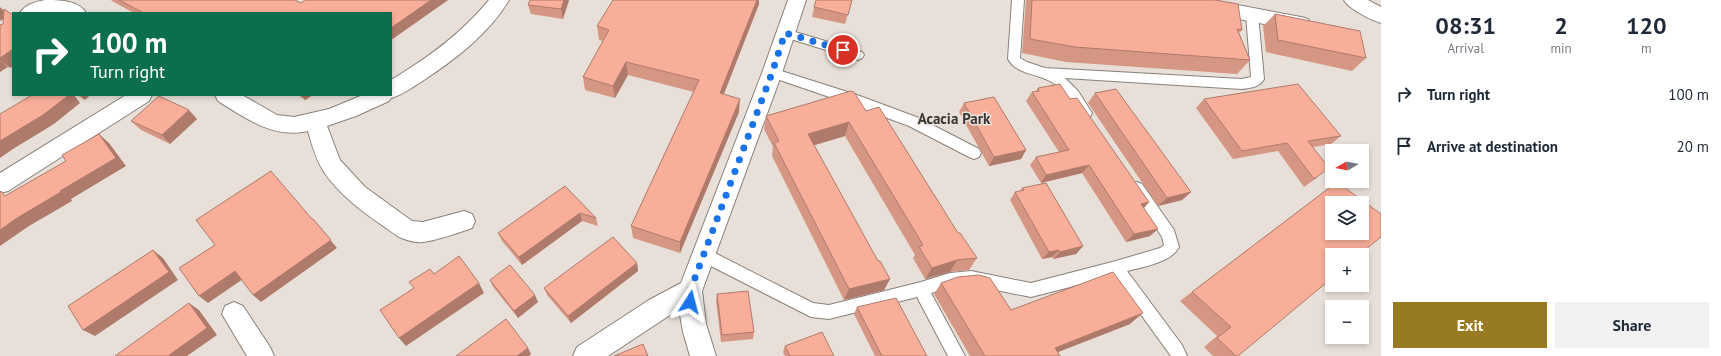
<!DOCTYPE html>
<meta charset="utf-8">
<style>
body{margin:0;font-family:"PT Sans",sans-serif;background:#f2f2f3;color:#1f2937;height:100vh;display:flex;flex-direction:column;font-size:15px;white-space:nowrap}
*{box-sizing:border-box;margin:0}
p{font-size:13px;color:#747a83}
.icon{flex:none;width:22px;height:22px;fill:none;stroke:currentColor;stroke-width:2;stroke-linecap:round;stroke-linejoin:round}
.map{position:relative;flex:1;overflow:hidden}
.sheet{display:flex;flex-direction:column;background:#fff;width:340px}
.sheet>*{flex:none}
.top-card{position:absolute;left:12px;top:12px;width:380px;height:84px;border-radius:0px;box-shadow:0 2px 6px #0003;background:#0b6e4f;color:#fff;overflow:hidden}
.needle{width:26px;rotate:261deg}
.fabs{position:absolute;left:1325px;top:144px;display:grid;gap:8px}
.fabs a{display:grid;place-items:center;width:44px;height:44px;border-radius:0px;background:#fff;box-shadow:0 2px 6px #0003;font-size:20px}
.pin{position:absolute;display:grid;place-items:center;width:34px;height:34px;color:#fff;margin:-17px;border:2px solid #fff;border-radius:50%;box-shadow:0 1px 4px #0007}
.me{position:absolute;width:44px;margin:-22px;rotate:9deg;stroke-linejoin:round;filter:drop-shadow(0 0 3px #0008)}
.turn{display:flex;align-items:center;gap:14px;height:84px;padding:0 12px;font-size:18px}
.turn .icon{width:52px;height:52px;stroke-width:2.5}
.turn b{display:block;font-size:28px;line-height:34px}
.eta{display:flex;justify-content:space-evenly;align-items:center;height:68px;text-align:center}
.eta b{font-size:24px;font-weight:700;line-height:28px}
.action{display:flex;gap:8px;margin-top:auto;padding:8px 12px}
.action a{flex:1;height:46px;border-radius:0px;background:#977a22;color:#fff;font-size:16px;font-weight:700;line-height:46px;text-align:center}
.action a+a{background:#f2f2f3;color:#1f2937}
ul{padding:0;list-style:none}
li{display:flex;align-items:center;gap:12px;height:52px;padding:0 12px}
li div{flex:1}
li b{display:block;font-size:15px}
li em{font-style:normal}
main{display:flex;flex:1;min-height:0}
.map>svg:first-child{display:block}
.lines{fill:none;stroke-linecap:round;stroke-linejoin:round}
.lane-casing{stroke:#888179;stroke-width:2}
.street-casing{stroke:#888179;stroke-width:2}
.lane{fill:#fff;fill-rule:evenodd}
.street{fill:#fff;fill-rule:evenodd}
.wall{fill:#d69684}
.shaded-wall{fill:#ae7a6b}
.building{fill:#f9ae99;stroke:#ae7a6b;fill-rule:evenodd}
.route{stroke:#1a73e8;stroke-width:7;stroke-dasharray:0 12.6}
.labels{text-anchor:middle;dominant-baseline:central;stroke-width:3;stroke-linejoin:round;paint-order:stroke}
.district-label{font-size:15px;font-weight:bold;fill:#3b3734;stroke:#e8e0d8}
</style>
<main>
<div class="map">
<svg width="1381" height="356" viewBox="0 0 1381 356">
<rect width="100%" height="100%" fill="#e8e0d8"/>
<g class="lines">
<g class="lane-casing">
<path id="lane" d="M 1012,0 L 1024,0 L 1020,58 L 1027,62 L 1045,68 L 1242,79 L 1251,77 L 1246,15 L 1248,12 L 1252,11 L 1256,12 L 1258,15 L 1264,79 C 1260,87 1250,88 1242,89 L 1065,78 L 1078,91 L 1092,113 L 1090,117 C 1087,118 1084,119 1081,117 C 1077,114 1075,108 1072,104 C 1068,97 1063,90 1056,85 C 1042,73 1017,76 1008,59 Z
M 785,29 L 862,52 L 864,55 L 862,58 L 858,60 L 781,36 L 779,33 L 781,30 Z
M 772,68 L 857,95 L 919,118 L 979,149 L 981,153 L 979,157 L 974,159 L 969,157 L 909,126 L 847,103 L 768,76 L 766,73 L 768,70 Z
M 1137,182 L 1142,184 L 1174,230 L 1179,247 C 1172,262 1143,267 1127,271 L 1182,345 L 1187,356 L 1171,356 L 1113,276 L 1031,297 L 971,285 L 950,287 L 931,293 L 965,356 L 948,356 L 917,297 L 829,319 L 811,317 L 699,260 L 697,255 L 699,250 L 704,248 L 709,250 L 813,303 L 829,305 L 921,282 L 950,273 L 971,271 L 1031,283 L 1116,261 L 1160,248 L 1164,245 L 1162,237 L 1130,188 L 1132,184 Z"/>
</g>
<g class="street-casing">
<path id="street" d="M 45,0 C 58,0 79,0 86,13 L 20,13 C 25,4 36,2 45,0 Z
M 489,0 L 509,0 C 489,34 453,61 421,82 C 411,88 402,95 391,98 L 389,101 L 356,116 L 327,126 L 340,160 L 365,187 L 412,221 L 423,222 L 464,211 L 472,214 L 475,221 L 472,228 C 458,233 438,240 423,242 C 416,243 406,240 399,237 C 372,218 343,200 324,172 C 316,160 312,145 308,131 C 274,139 245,118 218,101 L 215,95 L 242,95 L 277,115 L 294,117 L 329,109 L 363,95 L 391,95 L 391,80 C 428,58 462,33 489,0 Z
M 788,0 L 806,0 L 782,73 L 702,291 L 706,324 L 716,356 L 690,356 L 683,332 L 679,309 L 608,356 L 573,356 L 577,347 L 649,300 L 681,283 L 762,73 Z
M 1167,0 L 1211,0 L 1301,17 L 1308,19 L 1311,24 L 1308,29 L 1301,31 L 1176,7 L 1169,5 Z
M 1344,0 L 1368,0 L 1381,7 L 1381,23 C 1371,20 1349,9 1344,0 Z
M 126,95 L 152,95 L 149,101 L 8,191 L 0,193 L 0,173 Z
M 234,302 L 243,306 L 270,347 L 274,356 L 247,356 L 222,314 L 225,306 Z"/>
</g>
<use href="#lane" class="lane"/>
<use href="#street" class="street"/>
</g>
<path class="wall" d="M 111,0 L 295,0 L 301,3 L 305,0 L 448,0 L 391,40 L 391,13 L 134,13 L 112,1 Z
M 569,0 L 563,19 L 531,14 L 528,5 Z
M 852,0 L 845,24 L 812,17 L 814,7 Z
M 1026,0 L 1215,0 L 1242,30 L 1239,33 L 1250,60 L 1237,74 L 1066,62 L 1022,53 Z
M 759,4 L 724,94 L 739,112 L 680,253 L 633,238 L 631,226 L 694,92 L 628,75 L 615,98 L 585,90 L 583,77 L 603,41 L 599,40 L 597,26 Z
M 1275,14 L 1366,58 L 1352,71 L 1266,52 L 1263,26 Z
M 1038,88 L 1070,99 L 1149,202 L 1144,208 L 1150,236 L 1126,242 L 1082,173 L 1041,183 L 1030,165 L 1036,157 L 1059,152 L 1026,101 L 1032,92 L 1036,91 Z
M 1095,93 L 1191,192 L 1182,200 L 1158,206 L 1088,103 Z
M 77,95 L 90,95 L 85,100 Z
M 298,95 L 313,95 L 305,100 Z
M 1204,99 L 1341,136 L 1331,144 L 1313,147 L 1318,177 L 1304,187 L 1278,151 L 1233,159 L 1196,108 Z
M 964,103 L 1026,150 L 1021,159 L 989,166 L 959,112 Z
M 866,111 L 977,258 L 969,270 L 950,272 L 925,279 L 913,258 L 915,255 L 845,136 L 814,145 L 878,261 L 890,279 L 884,290 L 844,300 L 772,156 L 773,147 L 764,129 L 766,116 Z
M 197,119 L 170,144 L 141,130 L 131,121 Z
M 1337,182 L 1238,356 L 1213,356 L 1204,347 L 1217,336 L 1180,301 Z
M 565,186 L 596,218 L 598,226 L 582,221 L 522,265 L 502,241 L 498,233 Z
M 1022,188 L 1083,246 L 1076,254 L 1053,259 L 1052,257 L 1042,259 L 1010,200 L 1015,192 L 1020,191 Z
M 637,263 L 638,271 L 571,323 L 547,295 L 544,288 Z
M 490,280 L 538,302 L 518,318 L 493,287 Z
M 941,283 L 1011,310 L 1130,324 L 1058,352 L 1060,356 L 970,356 L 934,294 Z
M 717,294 L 754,332 L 753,339 L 721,342 L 716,301 Z
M 857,307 L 927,356 L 875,356 L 854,314 Z
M 785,346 L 834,356 L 785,356 L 783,352 Z"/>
<path class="shaded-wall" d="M 431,0 L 448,0 L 391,40 L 391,28 Z
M 564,0 L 569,0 L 563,19 L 561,9 Z
M 757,0 L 759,0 L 759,4 L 719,106 L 720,93 Z
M 0,7 L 9,16 L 0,21 Z
M 13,49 L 13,66 L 10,68 L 0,60 L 0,58 Z
M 0,60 L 8,67 L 0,72 Z
M 626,62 L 628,75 L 615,98 L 613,86 Z
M 69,95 L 74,95 L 80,103 L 54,124 L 13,149 L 0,158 L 0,141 Z
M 80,95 L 90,95 L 85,100 Z
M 301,95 L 313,95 L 305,100 Z
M 740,99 L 739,112 L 680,253 L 680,242 Z
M 189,110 L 197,119 L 170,144 L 162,135 Z
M 849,122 L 845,136 L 805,148 L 808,134 Z
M 99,134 L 109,143 L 126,166 L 71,199 L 72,201 L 29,226 L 0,246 L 0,230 L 17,218 Z
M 1026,150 L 1021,159 L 989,166 L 994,157 Z
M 1089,165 L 1082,173 L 1041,183 L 1046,175 Z
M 1191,192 L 1182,200 L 1158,206 L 1167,198 Z
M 1149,202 L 1142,210 L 1141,204 Z
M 580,213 L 582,221 L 522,265 L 519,257 Z
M 313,219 L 337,248 L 261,302 L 253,295 Z
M 1158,229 L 1150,236 L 1126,242 L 1134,234 Z
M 1083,246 L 1076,254 L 1053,259 L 1060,252 Z
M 153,250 L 163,258 L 178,280 L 95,336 L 83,330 Z
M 1059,250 L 1052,257 L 1042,259 L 1049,252 Z
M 957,260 L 950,272 L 925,279 L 932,268 Z
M 637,263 L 638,271 L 571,323 L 568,316 Z
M 235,271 L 243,279 L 208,303 L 199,296 Z
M 890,279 L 884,290 L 844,300 L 849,289 Z
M 479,283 L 484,293 L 406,346 L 399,338 Z
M 535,295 L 538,302 L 518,318 L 514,311 Z
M 189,303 L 199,310 L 217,335 L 187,356 L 168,356 Z
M 1143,313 L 1130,324 L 1048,356 L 1055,348 Z
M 528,348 L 531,354 L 529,356 L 517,356 Z"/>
<path class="building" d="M 119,0 L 295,0 L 301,3 L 305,0 L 431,0 L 391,28 L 391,13 L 144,13 Z
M 530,0 L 564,0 L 561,9 L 528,5 Z
M 613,0 L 757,0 L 720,93 L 740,99 L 680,242 L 631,226 L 699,80 L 626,62 L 613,86 L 583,77 L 609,30 L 597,26 Z
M 816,0 L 852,0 L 848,15 L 814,7 Z
M 1032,0 L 1215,0 L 1238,4 L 1242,30 L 1237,29 L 1250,60 L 1075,47 L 1030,39 Z
M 4,9 L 13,15 L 13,49 L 0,58 L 0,25 L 3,24 Z
M 1275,14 L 1360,31 L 1366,58 L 1278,40 Z
M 1060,84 L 1070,99 L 1077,98 L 1149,202 L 1141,204 L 1158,229 L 1134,234 L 1089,165 L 1046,175 L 1036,157 L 1069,150 L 1032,92 L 1039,91 L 1038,88 Z
M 1298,84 L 1341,136 L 1308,141 L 1329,168 L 1314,179 L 1287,143 L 1242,151 L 1204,99 Z
M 1116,89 L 1191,192 L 1167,198 L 1095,93 Z
M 851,91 L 854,92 L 866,111 L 879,107 L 958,233 L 960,233 L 977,258 L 957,260 L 932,268 L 919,247 L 923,245 L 849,122 L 808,134 L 878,261 L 880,261 L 890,279 L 849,289 L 774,143 L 779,141 L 766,116 Z
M 32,95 L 69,95 L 43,115 L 0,141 L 0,114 Z
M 159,96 L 189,110 L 162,135 L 131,121 Z
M 994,97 L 1026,150 L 994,157 L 964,103 Z
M 99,134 L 116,158 L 60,191 L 61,192 L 17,218 L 0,230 L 0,192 L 1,191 L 5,196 L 66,161 L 62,155 Z
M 271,171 L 312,219 L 313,219 L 331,240 L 253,295 L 235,271 L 199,296 L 179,268 L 215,245 L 196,220 Z
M 1337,182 L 1381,214 L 1381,237 L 1359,255 L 1332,255 L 1332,278 L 1238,356 L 1236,356 L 1217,338 L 1231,327 L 1192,292 ZM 1332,203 L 1362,203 L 1362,233 L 1332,233 Z
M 1046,183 L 1083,246 L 1060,252 L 1059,250 L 1049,252 L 1015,192 L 1024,190 L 1022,188 Z
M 565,186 L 596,218 L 580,213 L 519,257 L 498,233 Z
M 613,237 L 637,263 L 568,316 L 544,288 Z
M 153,250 L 169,272 L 83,330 L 68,306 Z
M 459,256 L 479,283 L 399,338 L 380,310 L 414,288 L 409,282 L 430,269 L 434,274 Z
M 510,265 L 535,295 L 514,311 L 490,280 Z
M 1113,272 L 1143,313 L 1055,348 L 1060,356 L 985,356 L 941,283 L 958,277 L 979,275 L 990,278 L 1011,310 Z
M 748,291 L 754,332 L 722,335 L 717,294 Z
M 896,298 L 927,356 L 882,356 L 857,307 Z
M 189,303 L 207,328 L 168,356 L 115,356 Z
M 506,319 L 528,348 L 517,356 L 456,356 Z
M 822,332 L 834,356 L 790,356 L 785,346 Z
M 643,344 L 648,356 L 614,356 Z"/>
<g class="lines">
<path class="route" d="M 690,302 L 690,291 L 772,73 L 785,33 L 843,50"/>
</g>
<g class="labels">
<g class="district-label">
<text x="954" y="118">Acacia Park</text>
</g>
</g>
</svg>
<div class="fabs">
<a><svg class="needle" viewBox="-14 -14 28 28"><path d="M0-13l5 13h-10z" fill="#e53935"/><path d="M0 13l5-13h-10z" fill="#747a83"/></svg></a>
<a><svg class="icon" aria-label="layers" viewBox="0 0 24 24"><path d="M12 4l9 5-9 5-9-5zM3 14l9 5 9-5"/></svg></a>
<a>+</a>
<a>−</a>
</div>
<div class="pin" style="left:843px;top:50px;background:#d93025"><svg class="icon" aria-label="arrive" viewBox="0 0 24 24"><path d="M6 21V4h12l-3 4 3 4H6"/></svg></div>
<svg class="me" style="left:690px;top:302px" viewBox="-20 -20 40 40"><path d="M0-17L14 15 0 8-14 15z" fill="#1a73e8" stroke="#fff" stroke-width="4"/></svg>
<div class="top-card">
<div class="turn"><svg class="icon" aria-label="right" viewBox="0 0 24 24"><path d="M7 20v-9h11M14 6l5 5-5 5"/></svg><div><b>100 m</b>Turn right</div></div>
</div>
</div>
<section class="sheet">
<div class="eta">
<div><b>08:31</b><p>Arrival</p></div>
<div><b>2</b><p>min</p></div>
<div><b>120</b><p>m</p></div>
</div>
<ul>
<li><svg class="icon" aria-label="right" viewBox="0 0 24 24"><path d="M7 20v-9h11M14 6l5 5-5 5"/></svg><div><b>Turn right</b></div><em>100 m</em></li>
<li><svg class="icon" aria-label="arrive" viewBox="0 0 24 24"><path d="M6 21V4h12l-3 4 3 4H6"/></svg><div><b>Arrive at destination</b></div><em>20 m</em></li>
</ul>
<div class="action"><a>Exit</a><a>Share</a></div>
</section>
</main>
